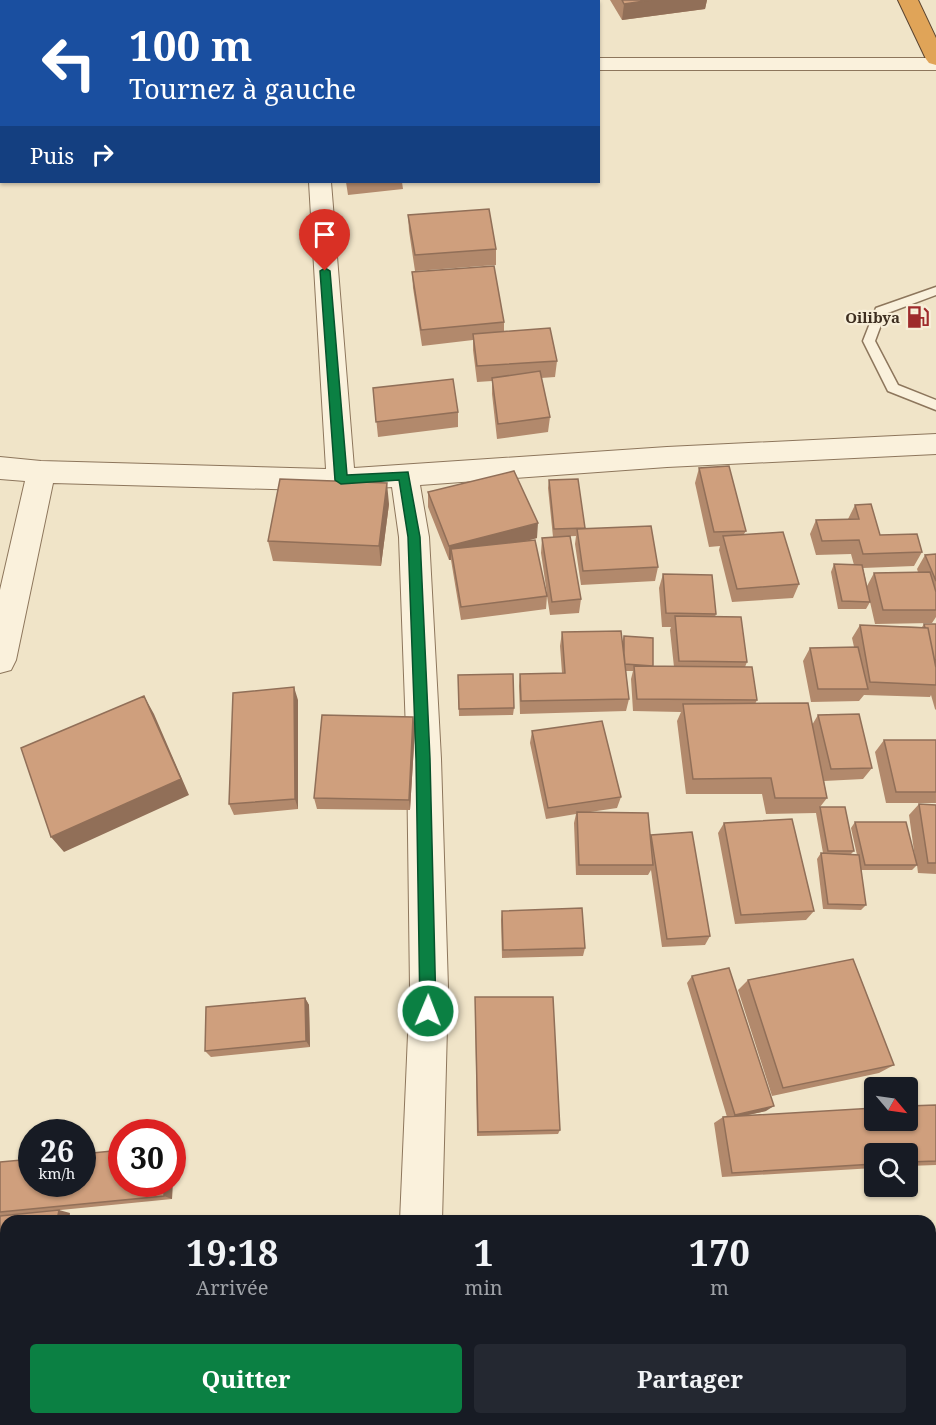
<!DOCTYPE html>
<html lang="fr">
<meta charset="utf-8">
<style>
body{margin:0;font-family:"Noto Serif",serif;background:#242831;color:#f1f3f6;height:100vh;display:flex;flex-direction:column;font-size:22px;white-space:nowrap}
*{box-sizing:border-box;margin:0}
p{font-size:20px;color:#9ea1a6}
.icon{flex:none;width:33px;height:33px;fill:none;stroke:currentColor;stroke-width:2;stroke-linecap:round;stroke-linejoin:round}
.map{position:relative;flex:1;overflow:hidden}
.sheet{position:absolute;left:0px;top:1215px;width:936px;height:210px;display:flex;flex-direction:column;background:#171b24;border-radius:18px 18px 0 0;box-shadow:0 2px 4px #0004}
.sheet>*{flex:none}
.hud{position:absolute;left:0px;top:0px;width:600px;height:183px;box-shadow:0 2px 4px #0004;background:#1a4fa0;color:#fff;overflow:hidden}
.needle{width:39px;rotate:119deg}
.tools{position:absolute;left:864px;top:1077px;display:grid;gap:12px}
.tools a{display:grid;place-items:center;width:54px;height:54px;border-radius:6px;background:#171b24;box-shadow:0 2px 4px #0004;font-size:30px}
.speed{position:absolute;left:18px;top:1119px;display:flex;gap:12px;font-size:30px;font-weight:700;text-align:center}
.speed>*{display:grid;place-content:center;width:78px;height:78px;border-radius:50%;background:#171b24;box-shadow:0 2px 4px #0004;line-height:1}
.speed small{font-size:15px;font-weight:400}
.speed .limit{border:9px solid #d22;background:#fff;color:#111}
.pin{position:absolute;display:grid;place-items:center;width:51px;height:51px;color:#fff;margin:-62px -26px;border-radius:50% 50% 50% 0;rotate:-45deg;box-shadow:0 0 6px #0007}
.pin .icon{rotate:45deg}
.me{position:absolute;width:66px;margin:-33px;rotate:1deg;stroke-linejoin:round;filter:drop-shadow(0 0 4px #0008)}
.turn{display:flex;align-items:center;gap:21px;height:126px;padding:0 30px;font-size:27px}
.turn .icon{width:78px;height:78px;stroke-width:2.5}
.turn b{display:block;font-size:42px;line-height:51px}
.then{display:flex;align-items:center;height:57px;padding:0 30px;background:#0003;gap:12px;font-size:22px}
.eta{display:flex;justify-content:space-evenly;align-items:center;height:102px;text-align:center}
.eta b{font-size:36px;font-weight:700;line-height:42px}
.cta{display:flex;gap:12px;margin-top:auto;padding:12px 30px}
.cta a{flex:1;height:69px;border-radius:6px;background:#0b8043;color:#fff;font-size:24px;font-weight:700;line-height:69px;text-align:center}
.cta a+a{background:#242831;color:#f1f3f6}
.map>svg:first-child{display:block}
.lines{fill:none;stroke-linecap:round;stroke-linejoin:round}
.lane-casing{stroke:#8d765c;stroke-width:3}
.street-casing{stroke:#8d765c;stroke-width:2}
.highway-casing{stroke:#5b4430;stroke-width:2}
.lane{fill:#faf1dc;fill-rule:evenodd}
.street{fill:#faf1dc;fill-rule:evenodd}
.highway{fill:#e0a458;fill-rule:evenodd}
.wall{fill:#b2896c}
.shaded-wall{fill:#916f58}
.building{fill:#cf9f7d;stroke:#916f58;stroke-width:1.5}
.route{fill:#0b8043;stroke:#07532c;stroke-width:1.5}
.labels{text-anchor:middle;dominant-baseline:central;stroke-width:4.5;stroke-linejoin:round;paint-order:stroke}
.far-poi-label{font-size:15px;font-weight:bold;fill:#3d2e20;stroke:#f7eed8;text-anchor:end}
</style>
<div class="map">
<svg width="936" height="1425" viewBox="0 0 936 1425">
<rect width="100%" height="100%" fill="#f0e4c8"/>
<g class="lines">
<g class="lane-casing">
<path id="lane" d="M 936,287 L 936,295 L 885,314 L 875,341 L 898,385 L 936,400 L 936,410 L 888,391 L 863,341 L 876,308 Z"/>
</g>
<g class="street-casing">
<path id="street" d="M 4,0 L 24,0 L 24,2 L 4,2 Z
M 278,0 L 298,0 L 277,2 Z
M 0,21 L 2,21 L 0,36 Z
M 598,58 L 936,58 L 936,70 L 598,70 Z
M 0,76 L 2,76 L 2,88 L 0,88 Z
M 309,182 L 331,182 L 354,468 L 667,447 L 936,434 L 936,454 L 667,467 L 420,485 L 429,537 L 441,759 L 448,988 L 442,1221 L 400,1221 L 410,988 L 407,759 L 399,537 L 392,487 L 341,491 L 53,483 L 16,660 L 11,670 L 0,673 L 0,590 L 25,481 L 0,479 L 0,457 L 41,461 L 326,469 Z
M 378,1419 L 424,1419 L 423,1425 L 377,1425 Z"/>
</g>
<g class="highway-casing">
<path id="highway" d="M 898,0 L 918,0 L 936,38 L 936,65 L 929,63 L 926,59 Z"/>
</g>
<use href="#lane" class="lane"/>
<use href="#street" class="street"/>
<use href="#highway" class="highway"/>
</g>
<path class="wall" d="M 207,0 L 266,0 L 266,2 L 207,2 Z
M 316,0 L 367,0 L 366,2 L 316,2 Z
M 610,0 L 707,0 L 705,9 L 622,20 Z
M 346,182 L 402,182 L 403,189 L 348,195 Z
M 408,215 L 496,249 L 496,265 L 415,271 L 409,231 Z
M 412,272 L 504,322 L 504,332 L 557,361 L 555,377 L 541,378 L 550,417 L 548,432 L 497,439 L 492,394 L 492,381 L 477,382 L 473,350 L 473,340 L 422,346 L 413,288 Z
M 373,388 L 458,412 L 458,427 L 378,437 Z
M 699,468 L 746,531 L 744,534 L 799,584 L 793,598 L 732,602 L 719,550 L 720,546 L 709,547 L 695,483 Z
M 549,480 L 585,528 L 584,529 L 658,567 L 655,581 L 581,585 L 575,544 L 576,536 L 553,537 L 548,488 Z
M 428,492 L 537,538 L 526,541 L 547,594 L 541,553 L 542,538 L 581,599 L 579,613 L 550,615 L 547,596 L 546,609 L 461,620 L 451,560 L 449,560 L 428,507 Z
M 389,504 L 381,566 L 273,561 L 268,541 Z
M 855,505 L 880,535 L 922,552 L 914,566 L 863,568 L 867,586 L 874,573 L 918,572 L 917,569 L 925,555 L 936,554 L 936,617 L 932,623 L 875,624 L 870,602 L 866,609 L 838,609 L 831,572 L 834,564 L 854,565 L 851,554 L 816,555 L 810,534 L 816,520 L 848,519 Z
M 663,574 L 716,614 L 715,617 L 747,662 L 745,667 L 757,700 L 755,704 L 812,725 L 818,715 L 872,768 L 863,779 L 824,781 L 827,798 L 820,807 L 854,851 L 850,855 L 857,855 L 851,828 L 855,822 L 915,858 L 909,815 L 919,804 L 936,805 L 936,874 L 918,873 L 917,865 L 912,870 L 861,870 L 866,905 L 861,910 L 823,909 L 817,859 L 821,853 L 823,853 L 816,813 L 766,814 L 762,794 L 686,794 L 677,721 L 681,712 L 633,711 L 631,679 L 633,671 L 626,671 L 629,699 L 626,711 L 520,714 L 519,686 L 520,674 L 562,673 L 560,646 L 562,632 L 622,643 L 624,636 L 653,666 L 674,667 L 670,630 L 671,627 L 662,627 L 659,588 Z
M 924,624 L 936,624 L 936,710 L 935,709 L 931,695 L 930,697 L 864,695 L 859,701 L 811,702 L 803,661 L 810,648 L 854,647 L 852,638 L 860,625 L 922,627 Z
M 458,675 L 514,708 L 513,715 L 459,716 Z
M 298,700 L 298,809 L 234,815 L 229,804 Z
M 413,717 L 415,729 L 410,810 L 317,809 L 314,798 Z
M 532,731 L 621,797 L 617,808 L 590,812 L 650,837 L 651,835 L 710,936 L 705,945 L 662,947 L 651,870 L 648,875 L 576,875 L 574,823 L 576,814 L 546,819 L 530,743 Z
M 884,740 L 936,740 L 936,803 L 886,803 L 875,752 Z
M 724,823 L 814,911 L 806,920 L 735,924 L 718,833 Z
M 502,911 L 585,948 L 583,956 L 502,958 L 501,920 Z
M 692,976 L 766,1111 L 744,1116 L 936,1105 L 936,1165 L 908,1166 L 908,1154 L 874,1154 L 874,1168 L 722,1177 L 714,1123 L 723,1117 L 727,1117 L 687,983 Z
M 748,980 L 894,1065 L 879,1073 L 772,1096 L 738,990 Z
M 475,997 L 560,1130 L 558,1134 L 477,1136 Z
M 305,998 L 309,1005 L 310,1047 L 211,1057 L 205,1051 Z
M 172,1149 L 174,1150 L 172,1199 L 0,1216 L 0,1162 L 172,1184 Z
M 930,1375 L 936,1375 L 936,1425 L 732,1425 L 731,1419 L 930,1419 Z
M 541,1419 L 722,1419 L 723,1425 L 541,1425 Z"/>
<path class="shaded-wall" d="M 651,0 L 707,0 L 705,9 L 622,20 L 624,4 Z
M 387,483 L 389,504 L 381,566 L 379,546 Z
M 538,523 L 537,538 L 453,560 L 451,549 L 451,560 L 449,560 L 449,546 Z
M 294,687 L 298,700 L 298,809 L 295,799 Z
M 144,696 L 154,714 L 189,795 L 64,852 L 51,837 Z
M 413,717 L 415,729 L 410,810 L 409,800 Z
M 305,998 L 309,1005 L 310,1047 L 306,1041 Z
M 774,1106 L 766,1111 L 728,1119 L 735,1115 Z
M 172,1149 L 174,1150 L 172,1199 L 164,1196 L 164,1184 L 172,1184 Z
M 59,1210 L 70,1213 L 69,1221 L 57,1221 Z"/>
<path class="building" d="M 65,0 L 92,0 L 92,2 L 65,2 Z
M 135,0 L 175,0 L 174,2 L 134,2 Z
M 207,0 L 244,0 L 207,2 Z
M 406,0 L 453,0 L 454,2 L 406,2 Z
M 496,0 L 523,0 L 524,2 L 496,2 Z
M 622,0 L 651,0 L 624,4 Z
M 489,209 L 496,249 L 415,255 L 408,215 Z
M 494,266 L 504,322 L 421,330 L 412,272 Z
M 550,328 L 557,361 L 477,366 L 473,334 Z
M 540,371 L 550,417 L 498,424 L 492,378 Z
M 453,379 L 458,412 L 376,422 L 373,388 Z
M 729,466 L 746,531 L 714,532 L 699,468 Z
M 514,471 L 538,523 L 449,546 L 428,492 Z
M 280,479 L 387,483 L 379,546 L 268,541 Z
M 578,479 L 585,528 L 554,529 L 549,480 Z
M 871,504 L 880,535 L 917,534 L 922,552 L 863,554 L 859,540 L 822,541 L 816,520 L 859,519 L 855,505 Z
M 651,526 L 658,567 L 583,571 L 577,529 Z
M 783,532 L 799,584 L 737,589 L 723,536 Z
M 570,536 L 581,599 L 552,602 L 542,538 Z
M 535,540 L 547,596 L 461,607 L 451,549 Z
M 936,554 L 936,581 L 925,555 Z
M 834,564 L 862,565 L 870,602 L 842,601 Z
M 930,572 L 936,592 L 936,610 L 883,610 L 874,573 Z
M 663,574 L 712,575 L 716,614 L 666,613 Z
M 675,616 L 741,617 L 747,662 L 679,661 Z
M 924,624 L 936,624 L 936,667 L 928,628 L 925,628 Z
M 860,625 L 928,628 L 936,668 L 936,685 L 870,682 Z
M 621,631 L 629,699 L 521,701 L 520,674 L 565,673 L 562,632 Z
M 624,636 L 653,638 L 653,666 L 625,664 L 624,653 Z
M 858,647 L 868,689 L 818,689 L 810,648 Z
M 634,666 L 752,667 L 757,700 L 637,699 Z
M 513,674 L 514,708 L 459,709 L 458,675 Z
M 294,687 L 295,799 L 229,804 L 233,693 Z
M 144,696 L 181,779 L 51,837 L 21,748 Z
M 808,703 L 827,798 L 775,798 L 771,778 L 693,779 L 683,704 Z
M 859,714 L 872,768 L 831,769 L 818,715 Z
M 322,715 L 413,717 L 409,800 L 314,798 Z
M 602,721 L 621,797 L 548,808 L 532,731 Z
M 884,740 L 936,740 L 936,792 L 896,792 Z
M 919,804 L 936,805 L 936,863 L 928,863 Z
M 820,807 L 845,807 L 854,851 L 828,851 Z
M 577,812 L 648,813 L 653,865 L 579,865 Z
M 792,819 L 814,911 L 741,915 L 724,823 Z
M 855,822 L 906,822 L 917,865 L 865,865 Z
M 692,832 L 710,936 L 667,939 L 651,835 Z
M 821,853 L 859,855 L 866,905 L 828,904 Z
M 582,908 L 585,948 L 503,950 L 502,911 Z
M 853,959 L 894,1065 L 783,1088 L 748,980 Z
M 729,968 L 774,1106 L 735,1115 L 692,976 Z
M 475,997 L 553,997 L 560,1130 L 478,1132 Z
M 305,998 L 306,1041 L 205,1051 L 206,1007 Z
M 936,1105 L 936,1161 L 908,1162 L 908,1154 L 874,1154 L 874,1164 L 732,1173 L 723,1117 L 874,1108 L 874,1120 L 908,1120 L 908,1106 Z
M 122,1150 L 122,1184 L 164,1184 L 164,1196 L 0,1212 L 0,1162 L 32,1159 L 32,1184 L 82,1184 L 82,1154 Z
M 59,1210 L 57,1221 L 6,1221 L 6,1273 L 0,1273 L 0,1216 Z
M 936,1380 L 936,1425 L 892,1425 L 891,1419 L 930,1419 L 930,1381 Z
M 544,1419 L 722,1419 L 723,1425 L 544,1425 Z
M 741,1419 L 890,1419 L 891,1425 L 742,1425 Z"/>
<path class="route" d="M 325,268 L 330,271 L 347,475 L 408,472 L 420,537 L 430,759 L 436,1011 L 434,1017 L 428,1019 L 422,1017 L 420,1011 L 416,759 L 408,537 L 399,480 L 341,484 L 335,480 L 320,271 Z"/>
<defs>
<g id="fuel-bare" transform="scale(1.8)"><path d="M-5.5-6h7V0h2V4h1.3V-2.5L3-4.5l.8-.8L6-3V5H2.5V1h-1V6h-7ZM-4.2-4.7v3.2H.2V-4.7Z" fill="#9e2a2b" stroke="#f7eed8" stroke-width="2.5" paint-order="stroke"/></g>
</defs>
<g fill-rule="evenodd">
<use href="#fuel-bare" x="918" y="317"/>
</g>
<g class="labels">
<g class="far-poi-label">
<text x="900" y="317">Oilibya</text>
</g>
</g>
</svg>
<div class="tools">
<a><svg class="needle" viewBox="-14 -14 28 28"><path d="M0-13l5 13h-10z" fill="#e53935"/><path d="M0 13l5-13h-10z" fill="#9ea1a6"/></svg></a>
<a><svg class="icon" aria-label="search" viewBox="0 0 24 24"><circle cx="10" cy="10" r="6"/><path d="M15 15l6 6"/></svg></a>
</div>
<div class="speed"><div>26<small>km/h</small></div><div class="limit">30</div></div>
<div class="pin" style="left:325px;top:271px;background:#d93025"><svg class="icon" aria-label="arrive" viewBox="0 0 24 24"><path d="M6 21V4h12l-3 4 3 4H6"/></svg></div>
<svg class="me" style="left:428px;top:1011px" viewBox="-20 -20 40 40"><circle r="17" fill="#0b8043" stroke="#fff" stroke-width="3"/><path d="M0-11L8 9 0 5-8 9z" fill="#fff"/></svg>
<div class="hud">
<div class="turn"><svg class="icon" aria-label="left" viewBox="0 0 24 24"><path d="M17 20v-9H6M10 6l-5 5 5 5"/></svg><div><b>100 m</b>Tournez à gauche</div></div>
<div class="then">Puis<svg class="icon" aria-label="right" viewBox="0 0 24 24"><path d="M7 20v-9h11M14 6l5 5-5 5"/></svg></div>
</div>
<section class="sheet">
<div class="eta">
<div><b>19:18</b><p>Arrivée</p></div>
<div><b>1</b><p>min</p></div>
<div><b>170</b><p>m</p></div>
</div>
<div class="cta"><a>Quitter</a><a>Partager</a></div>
</section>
</div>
